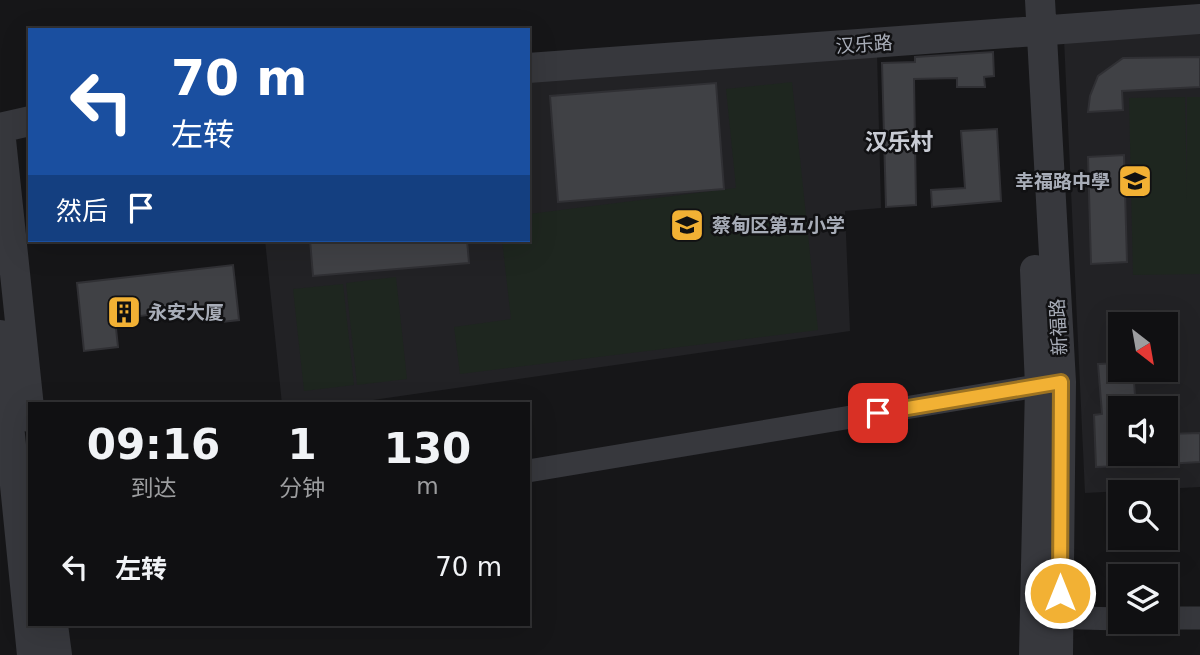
<!DOCTYPE html>
<html lang="zh">
<meta charset="utf-8">
<style>
body{margin:0;font-family:"DejaVu Sans","Noto Sans SC",sans-serif;background:#1e1e20;color:#f1f3f6;height:100vh;display:flex;flex-direction:column;font-size:26px;white-space:nowrap}
*{box-sizing:border-box;margin:0}
p{font-size:23px;color:#9c9d9f}
.icon{flex:none;width:38px;height:38px;fill:none;stroke:currentColor;stroke-width:2;stroke-linecap:round;stroke-linejoin:round}
.map{position:relative;flex:1;overflow:hidden}
.drawer{position:absolute;left:28px;top:402px;width:502px;height:224px;display:flex;flex-direction:column;background:#101012;border-radius:0px;box-shadow:0 7px 28px #0002,0 0 0 2px #303032}
.drawer>*{flex:none}
.guide{position:absolute;left:28px;top:28px;width:502px;height:214px;border-radius:0px;box-shadow:0 7px 28px #0002,0 0 0 2px #303032;background:#1a4fa0;color:#fff;overflow:hidden}
.needle{width:46px;rotate:149deg}
.fabs{position:absolute;left:1108px;top:312px;display:grid;gap:14px}
.fabs a{display:grid;place-items:center;width:70px;height:70px;border-radius:0px;background:#101012;box-shadow:0 7px 28px #0002,0 0 0 2px #303032;font-size:35px}
.pin{position:absolute;display:grid;place-items:center;width:60px;height:60px;color:#fff;margin:-30px;border-radius:14px;box-shadow:0 4px 10px #0006}
.me{position:absolute;width:77px;margin:-38px;rotate:0deg;stroke-linejoin:round;filter:drop-shadow(0 0 5px #0008)}
.turn{display:flex;align-items:center;gap:24px;height:147px;padding:0 28px;font-size:32px}
.turn .icon{width:91px;height:91px;stroke-width:2.5}
.turn b{display:block;font-size:49px;line-height:60px}
.then{display:flex;align-items:center;height:66px;padding:0 28px;background:#0003;gap:14px;font-size:26px}
.eta{display:flex;justify-content:space-evenly;align-items:center;height:119px;text-align:center}
.eta b{font-size:42px;font-weight:800;line-height:49px}
ul{padding:0;list-style:none}
li{display:flex;align-items:center;gap:21px;height:91px;padding:0 28px}
li div{flex:1}
li b{display:block;font-size:26px}
li em{font-style:normal}
.map>svg:first-child{display:block}
.built{fill:#222225;fill-rule:evenodd}
.green{fill:#1e261f}
.building{fill:#404145;stroke:#303034;stroke-width:2}
.lines{fill:none;stroke-linecap:round;stroke-linejoin:round}
.minor{stroke:#37383d;stroke-width:23}
.tertiary{stroke:#37383d;stroke-width:30}
.route-casing{stroke:#9d7322;stroke-width:18}
.route{stroke:#f2b134;stroke-width:12}
.labels{text-anchor:middle;dominant-baseline:central;stroke-width:5;stroke-linejoin:round;paint-order:stroke}
.street-label{font-size:19px;fill:#a8adb8;stroke:#111113}
.poi-label{font-size:19px;font-weight:bold;fill:#a8adb8;stroke:#111113;text-anchor:start}
.quarter-label{font-size:23px;font-weight:bold;fill:#c9ccd4;stroke:#111113}
</style>
<div class="map">
<svg width="1200" height="655" viewBox="0 0 1200 655">
<rect width="100%" height="100%" fill="#161618"/>
<path class="built" d="M 1200,32 L 1200,487 L 1085,493 L 1064,39 ZM 1120,324 L 1166,324 L 1166,369 L 1120,369 ZM 1120,408 L 1166,408 L 1166,453 L 1120,453 Z
M 877,53 L 881,208 L 845,211 L 850,331 L 345,404 L 282,404 L 265,240 L 528,240 L 529,78 Z"/>
<path class="green" d="M 792,82 L 818,330 L 460,374 L 454,327 L 511,319 L 502,240 L 528,240 L 529,214 L 736,188 L 726,89 Z
M 1185,97 L 1187,201 L 1187,97 L 1200,97 L 1200,274 L 1133,275 L 1129,98 Z
M 396,277 L 407,379 L 357,385 L 346,283 Z
M 343,284 L 354,385 L 304,391 L 293,289 Z"/>
<path class="building" d="M 993,52 L 994,76 L 984,77 L 985,87 L 957,87 L 957,78 L 914,79 L 916,205 L 886,207 L 882,63 L 915,62 L 915,57 Z
M 1200,57 L 1200,87 L 1122,91 L 1123,110 L 1088,112 L 1090,96 L 1098,76 L 1123,58 Z
M 716,83 L 724,189 L 558,202 L 550,96 Z
M 997,129 L 1001,201 L 932,207 L 931,190 L 965,188 L 961,131 Z
M 1124,155 L 1127,262 L 1091,264 L 1088,157 Z
M 310,240 L 467,240 L 469,263 L 313,276 Z
M 233,265 L 239,320 L 222,322 L 220,306 L 115,319 L 118,347 L 84,351 L 77,283 Z
M 1120,363 L 1120,369 L 1133,369 L 1136,408 L 1120,408 L 1120,466 L 1096,467 L 1094,415 L 1102,414 L 1098,364 Z
M 1200,433 L 1200,462 L 1166,464 L 1166,434 Z"/>
<g class="lines">
<path class="minor" d="M 528,471 L 1055,383
M 1042,617 L 1120,619
M 1166,618 L 1200,618"/>
<path class="tertiary" d="M 1040,0 L 1061,382 L 1058,655
M 528,68 L 1200,19
M 0,128 L 30,121
M 0,130 L 30,417
M 0,335 L 32,655
M 53,625 L 57,655
M 1034,655 L 1040,386 L 1035,270"/>
</g>
<g class="lines">
<g class="route-casing">
<path id="route" d="M 878,413 L 1061,382 L 1060,593"/>
</g>
<use href="#route" class="route"/>
</g>
<defs>
<g id="school-square" transform="scale(1.75)"><rect x="-9" y="-9" width="18" height="18" rx="4" fill="#f2b134" stroke="#111113"/><path d="M0-5L7-2L0 1L-7-2ZM-4 1L0 2.5L4 1V4Q0 6-4 4Z" fill="#111"/></g>
<g id="building-square" transform="scale(1.75)"><rect x="-9" y="-9" width="18" height="18" rx="4" fill="#f2b134" stroke="#111113"/><path d="M-4-6H4V6H1V3H-1V6H-4ZM-2.5-4.3h1.7v1.8h-1.7ZM.8-4.3h1.7v1.8H.8ZM-2.5-1h1.7V.8h-1.7ZM.8-1h1.7V.8H.8Z" fill="#111"/></g>
</defs>
<g fill-rule="evenodd">
<use href="#school-square" x="1135" y="181"/>
<use href="#school-square" x="687" y="225"/>
<use href="#building-square" x="124" y="312"/>
</g>
<g class="labels">
<g class="street-label">
<text transform="translate(864 44) rotate(-4)">汉乐路</text>
<text transform="translate(1058 327) rotate(-93)">新福路</text>
</g>
<g class="poi-label">
<text x="1110" y="181" text-anchor="end">幸福路中學</text>
<text x="712" y="225">蔡甸区第五小学</text>
<text x="148" y="312">永安大厦</text>
</g>
<g class="quarter-label">
<text x="899" y="142">汉乐村</text>
</g>
</g>
</svg>
<div class="fabs">
<a><svg class="needle" viewBox="-14 -14 28 28"><path d="M0-13l5 13h-10z" fill="#e53935"/><path d="M0 13l5-13h-10z" fill="#9c9d9f"/></svg></a>
<a><svg class="icon" aria-label="sound" viewBox="0 0 24 24"><path d="M4 9h4l5-4v14l-5-4H4zM17 9q2 3 0 6"/></svg></a>
<a><svg class="icon" aria-label="search" viewBox="0 0 24 24"><circle cx="10" cy="10" r="6"/><path d="M15 15l6 6"/></svg></a>
<a><svg class="icon" aria-label="layers" viewBox="0 0 24 24"><path d="M12 4l9 5-9 5-9-5zM3 14l9 5 9-5"/></svg></a>
</div>
<div class="pin" style="left:878px;top:413px;background:#d93025"><svg class="icon" aria-label="arrive" viewBox="0 0 24 24"><path d="M6 21V4h12l-3 4 3 4H6"/></svg></div>
<svg class="me" style="left:1060px;top:593px" viewBox="-20 -20 40 40"><circle r="17" fill="#f2b134" stroke="#fff" stroke-width="3"/><path d="M0-11L8 9 0 5-8 9z" fill="#fff"/></svg>
<div class="guide">
<div class="turn"><svg class="icon" aria-label="left" viewBox="0 0 24 24"><path d="M17 20v-9H6M10 6l-5 5 5 5"/></svg><div><b>70 m</b>左转</div></div>
<div class="then">然后<svg class="icon" aria-label="arrive" viewBox="0 0 24 24"><path d="M6 21V4h12l-3 4 3 4H6"/></svg></div>
</div>
<section class="drawer">
<div class="eta">
<div><b>09:16</b><p>到达</p></div>
<div><b>1</b><p>分钟</p></div>
<div><b>130</b><p>m</p></div>
</div>
<ul>
<li><svg class="icon" aria-label="left" viewBox="0 0 24 24"><path d="M17 20v-9H6M10 6l-5 5 5 5"/></svg><div><b>左转</b></div><em>70 m</em></li>
</ul>
</section>
</div>
